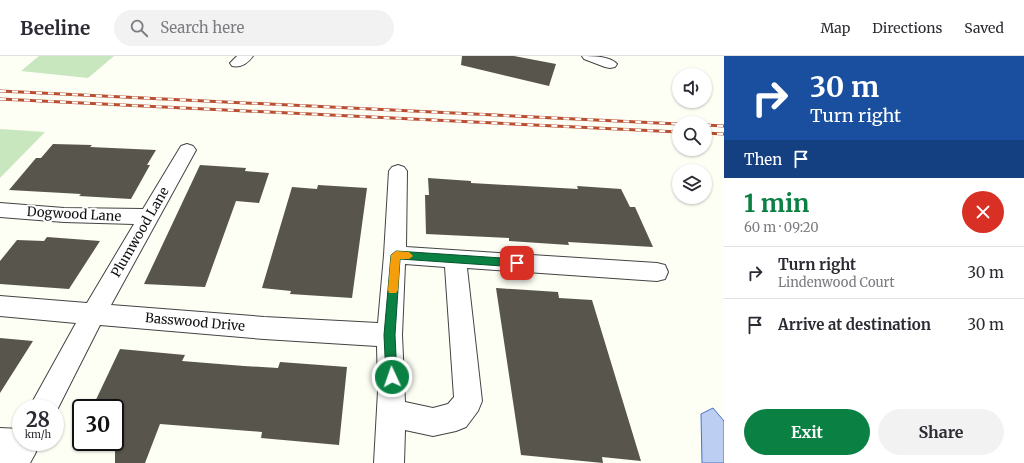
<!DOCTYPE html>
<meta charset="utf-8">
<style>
body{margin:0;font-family:Merriweather,serif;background:#f2f2f3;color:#2b2b33;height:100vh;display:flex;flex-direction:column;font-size:15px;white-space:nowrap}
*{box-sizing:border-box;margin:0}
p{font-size:13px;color:#7c7c81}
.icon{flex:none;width:22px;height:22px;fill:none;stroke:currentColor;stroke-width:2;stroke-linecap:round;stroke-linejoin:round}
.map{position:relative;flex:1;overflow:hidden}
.details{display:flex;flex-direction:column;background:#fff;width:300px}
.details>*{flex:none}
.top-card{background:#1a4fa0;color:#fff;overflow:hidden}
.controls{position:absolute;left:672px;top:12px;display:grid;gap:8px}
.controls a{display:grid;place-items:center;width:40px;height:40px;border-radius:50%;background:#fff;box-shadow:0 1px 3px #0004;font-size:20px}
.speed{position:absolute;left:12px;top:343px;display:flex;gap:8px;font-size:20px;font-weight:700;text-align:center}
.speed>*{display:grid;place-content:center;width:52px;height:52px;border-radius:50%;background:#fff;box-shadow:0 1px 3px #0004;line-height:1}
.speed small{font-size:10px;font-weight:400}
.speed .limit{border:2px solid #111;border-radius:6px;background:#fff;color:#111}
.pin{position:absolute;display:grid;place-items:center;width:34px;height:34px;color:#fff;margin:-17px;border-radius:8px;box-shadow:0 2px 6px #0006}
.me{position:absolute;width:44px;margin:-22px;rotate:357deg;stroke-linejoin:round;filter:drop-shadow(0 0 3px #0008)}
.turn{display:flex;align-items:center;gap:14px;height:84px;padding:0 20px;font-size:18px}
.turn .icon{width:52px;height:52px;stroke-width:2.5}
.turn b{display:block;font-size:28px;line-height:34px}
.then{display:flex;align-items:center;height:38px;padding:0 20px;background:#0003;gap:8px;font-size:15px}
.round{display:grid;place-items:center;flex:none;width:42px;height:42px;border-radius:21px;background:#f2f2f3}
.headline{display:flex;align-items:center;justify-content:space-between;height:68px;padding:0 20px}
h1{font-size:24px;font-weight:700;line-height:30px;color:#0b8043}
.cta{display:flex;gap:8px;margin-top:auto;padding:8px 20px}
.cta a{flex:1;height:46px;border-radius:24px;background:#0b8043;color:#fff;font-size:16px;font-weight:700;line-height:46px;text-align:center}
.cta a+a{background:#f2f2f3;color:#2b2b33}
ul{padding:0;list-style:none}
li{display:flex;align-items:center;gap:12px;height:52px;padding:0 20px;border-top:1px solid #e1e1e2}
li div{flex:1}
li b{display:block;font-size:15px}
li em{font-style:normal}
header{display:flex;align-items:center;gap:24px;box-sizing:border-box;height:56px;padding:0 20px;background:#fff;border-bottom:1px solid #e1e1e2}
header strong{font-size:19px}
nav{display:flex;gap:22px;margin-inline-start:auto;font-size:14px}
.search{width:280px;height:36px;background:#f2f2f3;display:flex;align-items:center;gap:10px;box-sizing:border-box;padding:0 14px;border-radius:22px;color:#7c7c81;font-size:15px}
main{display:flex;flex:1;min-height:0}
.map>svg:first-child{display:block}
.green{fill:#c9e7bf}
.water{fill:#bccff2;stroke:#4871c5}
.building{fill:#58554d}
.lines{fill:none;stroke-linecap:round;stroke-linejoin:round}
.minor-casing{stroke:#434343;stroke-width:2}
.minor{fill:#fff;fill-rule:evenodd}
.rail-casing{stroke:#b84f31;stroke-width:3}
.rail{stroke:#fff;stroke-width:2;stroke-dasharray:6;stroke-linecap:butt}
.route{fill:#0b8043;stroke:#07532c}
.slow{fill:#f59e0b}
.labels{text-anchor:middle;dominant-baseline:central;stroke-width:4;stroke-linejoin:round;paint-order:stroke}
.street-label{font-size:13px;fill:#101010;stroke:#fff}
</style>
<header>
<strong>Beeline</strong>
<div class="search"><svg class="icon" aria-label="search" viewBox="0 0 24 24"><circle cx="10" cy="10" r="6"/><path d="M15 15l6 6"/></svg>Search here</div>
<nav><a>Map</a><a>Directions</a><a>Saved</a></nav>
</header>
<main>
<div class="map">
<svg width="724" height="407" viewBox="0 0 724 407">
<rect width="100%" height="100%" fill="#fdfef4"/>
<path class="green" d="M 39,0 L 114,0 L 88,22 L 21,15 Z
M 0,73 L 45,76 L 0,122 Z"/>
<path class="water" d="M 713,352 L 724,365 L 724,407 L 702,407 L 701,358 Z"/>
<path class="building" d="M 462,0 L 514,0 L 556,8 L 549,30 L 461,9 Z
M 53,88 L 92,89 L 90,91 L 156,94 L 147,109 L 150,109 L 131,143 L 79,140 L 81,138 L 9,134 L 36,102 L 41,102 Z
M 200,109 L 246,112 L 245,115 L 269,117 L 259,147 L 236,145 L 205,231 L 144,228 Z
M 428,122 L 471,125 L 471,127 L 578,133 L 577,130 L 621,133 L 630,151 L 635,151 L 653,191 L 568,186 L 569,189 L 509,185 L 509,182 L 426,178 L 425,139 L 429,139 Z
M 318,129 L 367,132 L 352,242 L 290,238 L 291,235 L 262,232 L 292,131 L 317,133 Z
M 47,181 L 100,185 L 69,233 L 0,228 L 0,205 L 17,184 L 44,185 Z
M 496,232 L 558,236 L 559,242 L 592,244 L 641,405 L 602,401 L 603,407 L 521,399 Z
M 0,282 L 33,285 L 0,337 Z
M 120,293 L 185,299 L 182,305 L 244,310 L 278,312 L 280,306 L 347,311 L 339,389 L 261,382 L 262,376 L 160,368 L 145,407 L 115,407 L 115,352 L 92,352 Z"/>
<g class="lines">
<g class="minor-casing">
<path id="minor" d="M 237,0 L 253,0 C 248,7 241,12 232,10 L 230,7 Z
M 582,0 C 593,0 610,0 617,8 L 615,11 L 610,12 L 605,11 L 584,3 Z
M 187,88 L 193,90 L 196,94 L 111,249 L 264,261 L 378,267 L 384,199 L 389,115 L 392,111 L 398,109 L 404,111 L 407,115 L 406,191 L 657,207 L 665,209 L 668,216 L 665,223 L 657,225 L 467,212 L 482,345 L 478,355 L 466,371 L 456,375 L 433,380 L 405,374 L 404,407 L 374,407 L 378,335 L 377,290 L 264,283 L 100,269 L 55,358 L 55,352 L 29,352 L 76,267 L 0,260 L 0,240 L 87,247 L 134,168 L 64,166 L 0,161 L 0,147 L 64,152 L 143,153 L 181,90 ZM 405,208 L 445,211 L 454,341 L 448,348 L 433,352 L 405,346 L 402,279 Z
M 0,372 L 21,373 L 21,386 L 40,386 L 35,398 L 30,407 L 0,407 Z"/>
</g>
<use href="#minor" class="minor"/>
<g class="rail-casing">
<path id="rail" d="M 0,35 L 679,68
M 0,43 L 679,76
M 705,69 L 724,70
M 705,77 L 724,78"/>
</g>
<use href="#rail" class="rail"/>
</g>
<path class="route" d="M 396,195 L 517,203 L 522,207 L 517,211 L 400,203 L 395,279 L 397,321 L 395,325 L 392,327 L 388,325 L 386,321 L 384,279 L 391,199 Z"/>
<path class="slow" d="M 396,195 L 409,196 L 413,200 L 409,203 L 400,203 L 398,234 L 396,237 L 389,237 L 388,234 L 391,199 Z"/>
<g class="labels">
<g class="street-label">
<text transform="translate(74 158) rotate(3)">Dogwood Lane</text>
<text transform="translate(140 176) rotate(-60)">Plumwood Lane</text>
<text transform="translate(195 266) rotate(5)">Basswood Drive</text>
</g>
</g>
</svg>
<div class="controls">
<a><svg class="icon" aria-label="sound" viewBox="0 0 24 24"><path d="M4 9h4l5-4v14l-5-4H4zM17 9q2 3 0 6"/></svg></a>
<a><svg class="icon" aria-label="search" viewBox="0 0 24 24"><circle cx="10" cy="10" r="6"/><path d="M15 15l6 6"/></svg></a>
<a><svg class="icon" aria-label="layers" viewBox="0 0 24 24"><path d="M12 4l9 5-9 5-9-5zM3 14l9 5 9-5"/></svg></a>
</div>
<div class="speed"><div>28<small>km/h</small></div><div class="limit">30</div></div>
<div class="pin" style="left:517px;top:207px;background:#d93025"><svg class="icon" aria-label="arrive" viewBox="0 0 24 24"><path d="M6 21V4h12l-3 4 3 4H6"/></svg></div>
<svg class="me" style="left:392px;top:321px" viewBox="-20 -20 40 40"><circle r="17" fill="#0b8043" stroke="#fff" stroke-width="3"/><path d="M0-11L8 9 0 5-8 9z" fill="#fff"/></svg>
</div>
<section class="details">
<div class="top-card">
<div class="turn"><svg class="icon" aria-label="right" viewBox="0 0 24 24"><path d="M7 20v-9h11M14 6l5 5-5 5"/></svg><div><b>30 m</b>Turn right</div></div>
<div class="then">Then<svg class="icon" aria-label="arrive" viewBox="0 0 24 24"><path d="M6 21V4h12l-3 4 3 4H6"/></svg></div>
</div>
<div class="headline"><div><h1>1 min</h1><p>60 m · 09:20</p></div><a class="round" style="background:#d93025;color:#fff"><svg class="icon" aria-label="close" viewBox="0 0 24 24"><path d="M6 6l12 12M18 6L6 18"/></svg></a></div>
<ul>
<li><svg class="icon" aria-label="right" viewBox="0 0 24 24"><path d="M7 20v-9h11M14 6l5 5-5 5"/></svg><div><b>Turn right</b><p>Lindenwood Court</p></div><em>30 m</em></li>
<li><svg class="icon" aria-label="arrive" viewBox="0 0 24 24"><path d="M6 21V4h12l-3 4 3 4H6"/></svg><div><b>Arrive at destination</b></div><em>30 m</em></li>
</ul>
<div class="cta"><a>Exit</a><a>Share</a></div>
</section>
</main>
